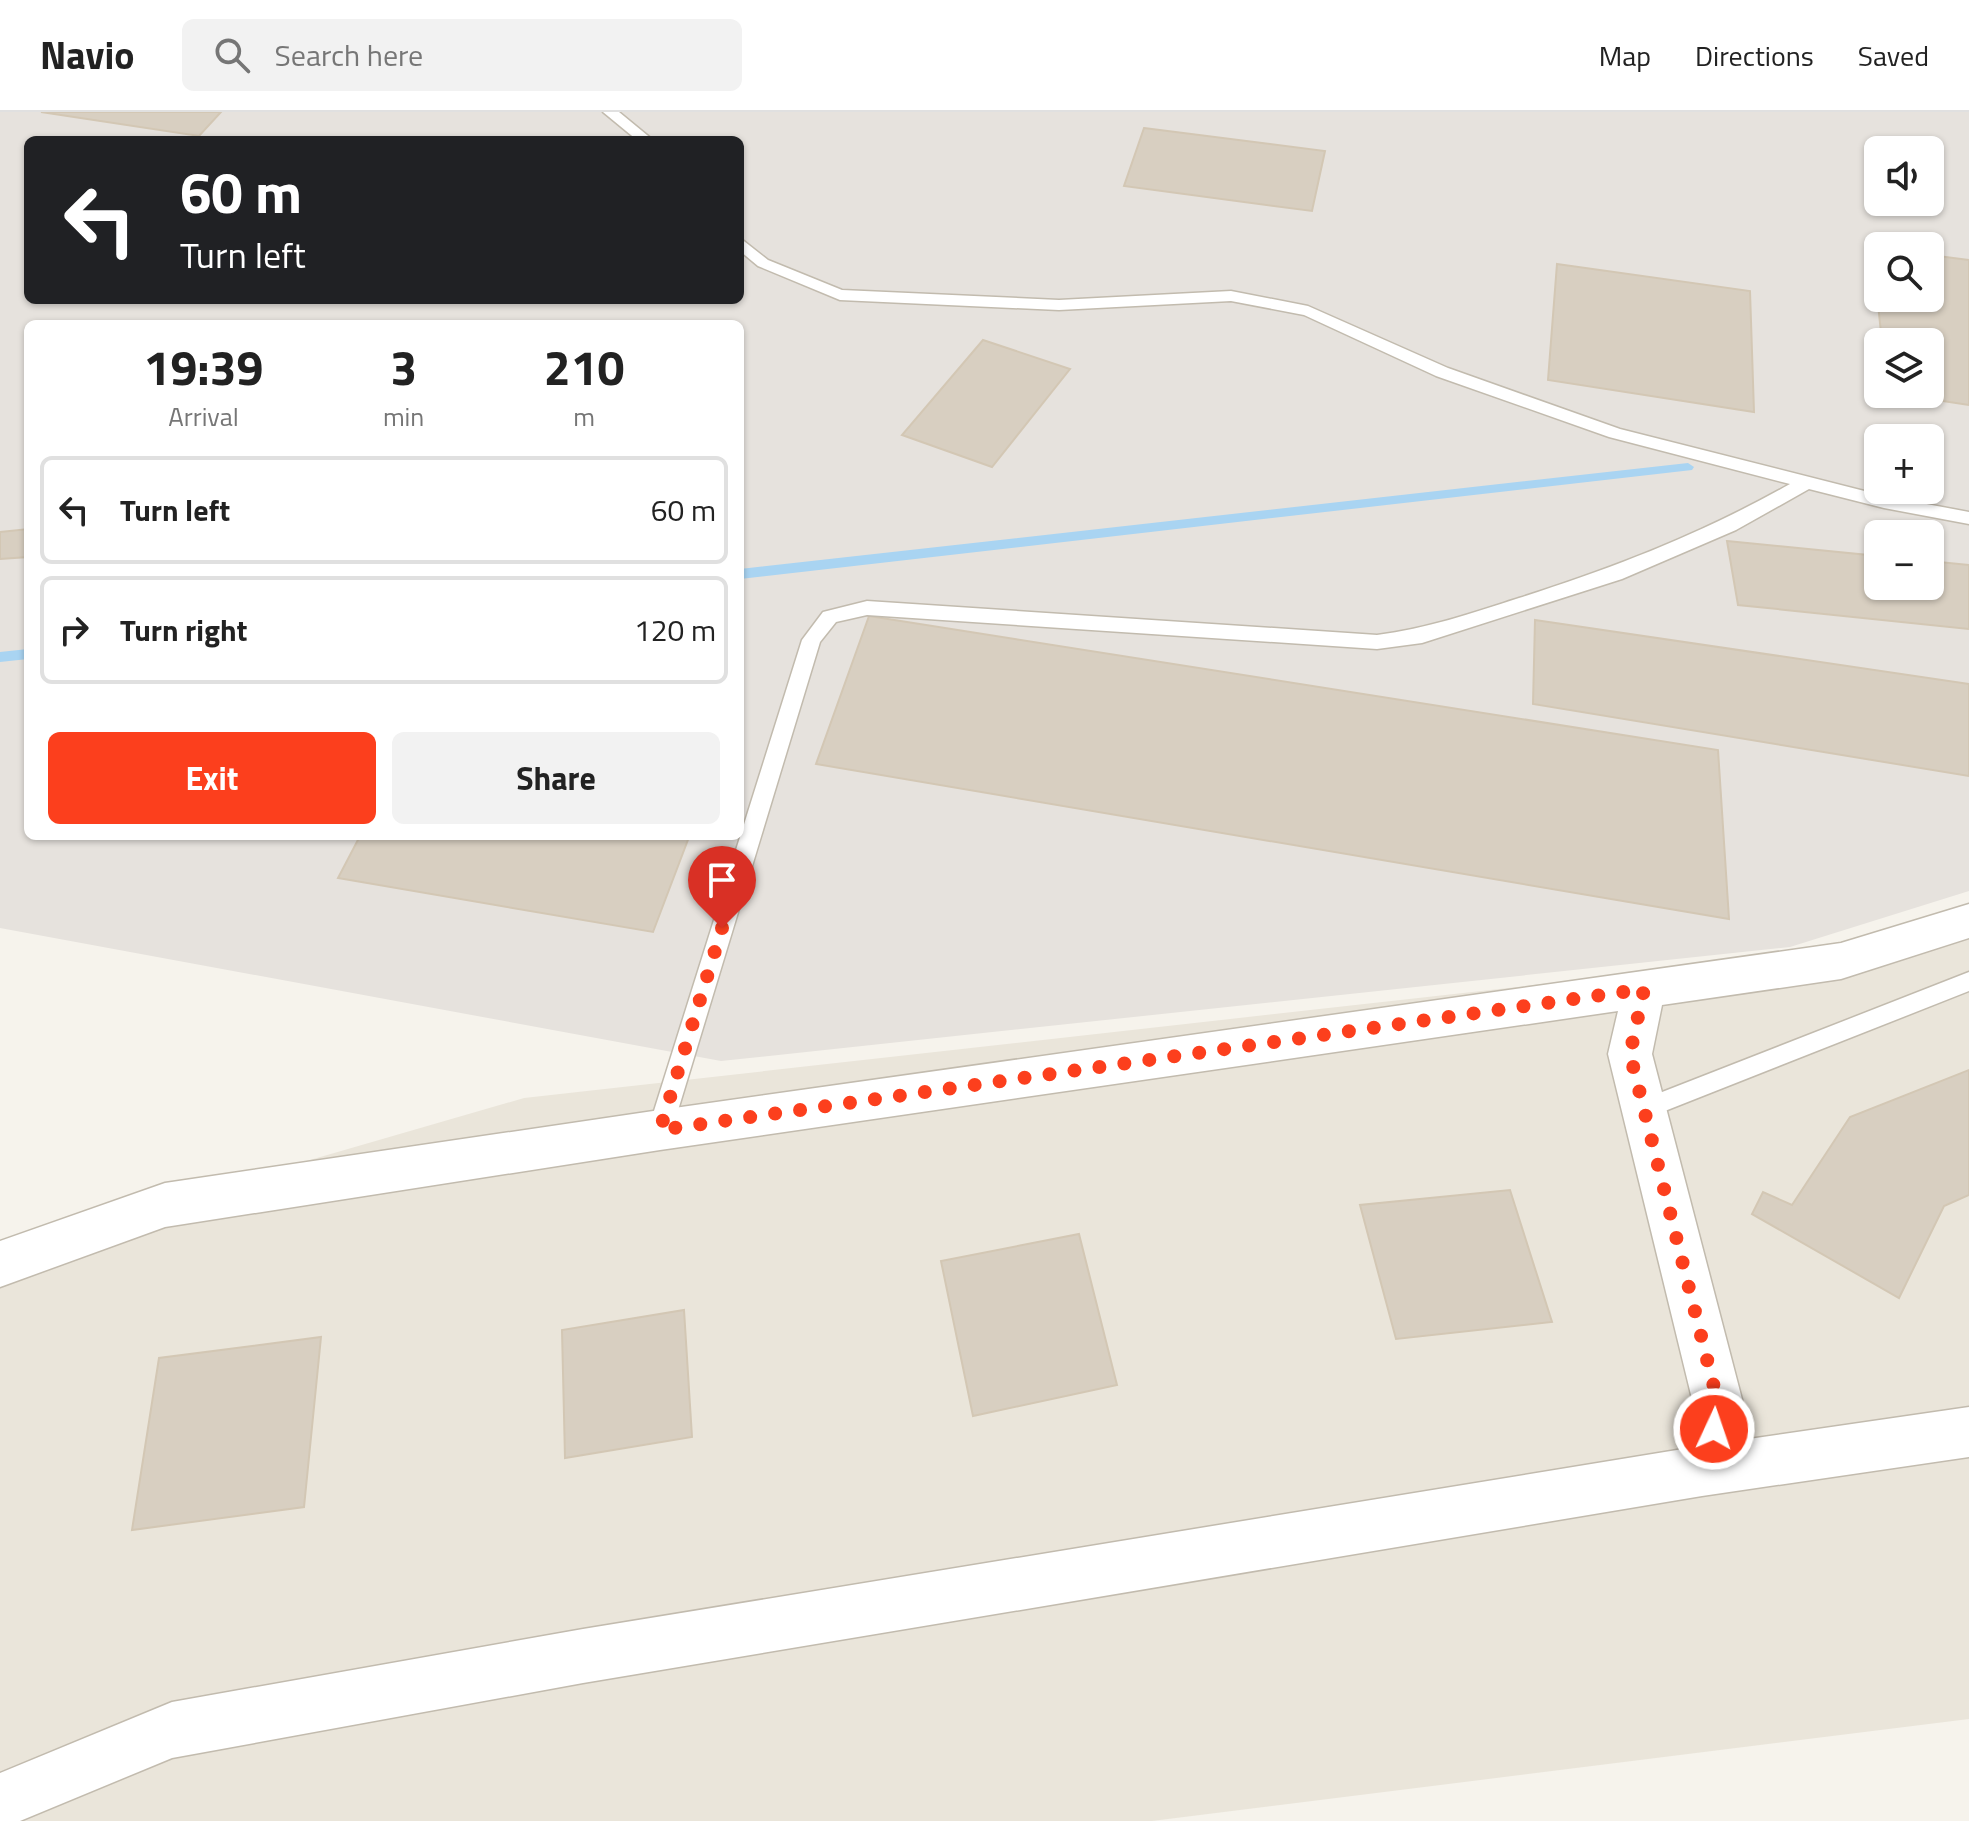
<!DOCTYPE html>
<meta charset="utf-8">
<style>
body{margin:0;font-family:"Titillium Web",sans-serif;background:#f2f2f2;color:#222;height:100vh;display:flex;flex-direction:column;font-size:30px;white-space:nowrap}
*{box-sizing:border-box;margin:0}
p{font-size:26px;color:#767676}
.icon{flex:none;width:44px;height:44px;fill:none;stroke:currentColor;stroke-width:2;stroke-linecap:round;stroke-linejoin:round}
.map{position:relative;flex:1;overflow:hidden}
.details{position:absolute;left:24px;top:208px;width:720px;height:520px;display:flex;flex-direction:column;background:#fff;border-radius:12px;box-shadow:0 2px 6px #0004}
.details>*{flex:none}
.top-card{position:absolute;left:24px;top:24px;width:720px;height:168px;border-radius:12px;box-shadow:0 2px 6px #0004;background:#202124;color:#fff;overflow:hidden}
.buttons{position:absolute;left:1864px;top:24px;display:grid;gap:16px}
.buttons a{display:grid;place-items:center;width:80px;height:80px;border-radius:12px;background:#fff;box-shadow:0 2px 6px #0004;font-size:40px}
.pin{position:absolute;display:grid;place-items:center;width:68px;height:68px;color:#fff;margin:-82px -34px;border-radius:50% 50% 50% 0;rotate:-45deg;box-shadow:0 0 8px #0007}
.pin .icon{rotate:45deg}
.me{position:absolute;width:88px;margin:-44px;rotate:3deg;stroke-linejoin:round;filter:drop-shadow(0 0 6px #0008)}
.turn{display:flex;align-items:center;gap:28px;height:168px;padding:0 24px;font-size:36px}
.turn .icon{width:104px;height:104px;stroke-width:2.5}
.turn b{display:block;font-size:56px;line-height:68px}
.eta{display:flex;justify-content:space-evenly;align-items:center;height:136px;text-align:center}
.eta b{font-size:48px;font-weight:700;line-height:56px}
.action{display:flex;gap:16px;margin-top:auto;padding:16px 24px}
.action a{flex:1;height:92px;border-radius:12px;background:#fc3f1d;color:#fff;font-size:32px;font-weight:700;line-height:92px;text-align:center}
.action a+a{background:#f2f2f2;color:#222}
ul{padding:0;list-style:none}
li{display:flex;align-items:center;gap:24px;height:108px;margin:0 16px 12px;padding:0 8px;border:4px solid #e0e0e0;border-radius:12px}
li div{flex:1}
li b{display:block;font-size:30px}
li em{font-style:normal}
header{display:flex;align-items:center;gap:48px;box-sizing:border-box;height:112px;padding:0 40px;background:#fff;border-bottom:2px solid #e0e0e0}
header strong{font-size:38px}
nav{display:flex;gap:44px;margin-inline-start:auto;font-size:28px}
.search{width:560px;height:72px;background:#f2f2f2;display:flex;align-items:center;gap:20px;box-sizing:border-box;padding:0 28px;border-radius:12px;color:#767676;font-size:30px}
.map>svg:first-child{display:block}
.residential{fill:#eae5da}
.industrial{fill:#e6e2dd;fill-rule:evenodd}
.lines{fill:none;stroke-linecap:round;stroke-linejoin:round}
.stream{fill:#a9d4f2;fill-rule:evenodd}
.building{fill:#d8cfc1;stroke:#d3c7b4;stroke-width:2}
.lane-casing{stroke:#c2bbae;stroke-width:3}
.street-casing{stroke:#c2bbae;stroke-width:3}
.lane{fill:#fff;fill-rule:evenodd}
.street{fill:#fff;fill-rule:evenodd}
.route{stroke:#fc3f1d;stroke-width:14;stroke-dasharray:0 25.2}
</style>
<header>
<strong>Navio</strong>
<div class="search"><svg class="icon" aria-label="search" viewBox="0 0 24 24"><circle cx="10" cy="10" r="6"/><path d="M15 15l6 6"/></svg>Search here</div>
<nav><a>Map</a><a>Directions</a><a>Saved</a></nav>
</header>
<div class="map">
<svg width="1969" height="1709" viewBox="0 0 1969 1709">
<rect width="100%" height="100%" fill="#f6f3ec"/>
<path class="residential" d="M 1969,800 L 1969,1607 L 1152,1709 L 0,1709 L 0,1138 L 524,986 L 1829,840 Z"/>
<path class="industrial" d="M 0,0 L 1969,0 L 1969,779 L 1790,835 L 721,949 L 0,816 ZM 28,28 L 740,28 L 740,188 L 28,188 ZM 1878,38 L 1930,38 L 1930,90 L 1878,90 ZM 1878,134 L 1930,134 L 1930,186 L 1878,186 ZM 28,212 L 740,212 L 740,724 L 28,724 ZM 1878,230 L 1930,230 L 1930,282 L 1878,282 ZM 1878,326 L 1930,326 L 1930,378 L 1878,378 ZM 1878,422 L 1930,422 L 1930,474 L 1878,474 Z"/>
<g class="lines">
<path class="stream" d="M 1688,351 L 1694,355 L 1692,358 L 740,467 L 740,457 Z
M 28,537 L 28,547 L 0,550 L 0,540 Z"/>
</g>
<path class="building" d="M 41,0 L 221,0 L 199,24 Z
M 1144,16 L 1325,39 L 1312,99 L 1124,74 Z
M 1872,135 L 1878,135 L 1878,186 L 1930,186 L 1930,143 L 1969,148 L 1969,293 L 1897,282 L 1930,282 L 1930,230 L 1882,230 Z
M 1557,152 L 1750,179 L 1754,300 L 1548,268 Z
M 983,228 L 1070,257 L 992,355 L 902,323 Z
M 28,417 L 28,445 L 0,447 L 0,420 Z
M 1727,429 L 1878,444 L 1878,474 L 1930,474 L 1930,449 L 1969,453 L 1969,517 L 1738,493 Z
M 869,504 L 1718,638 L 1729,807 L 816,652 Z
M 1535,508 L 1969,572 L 1969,664 L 1533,592 Z
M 360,724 L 684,724 L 689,725 L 653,820 L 338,766 Z
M 1969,958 L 1969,1083 L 1944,1094 L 1899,1186 L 1752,1102 L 1763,1080 L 1792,1093 L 1850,1005 Z
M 1510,1078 L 1552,1210 L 1396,1227 L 1360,1093 Z
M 1079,1122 L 1117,1273 L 973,1304 L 941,1149 Z
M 684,1198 L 692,1325 L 565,1346 L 562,1218 Z
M 321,1225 L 304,1395 L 132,1418 L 159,1246 Z"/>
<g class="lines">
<g class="lane-casing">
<path id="lane" d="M 603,0 L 619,0 L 653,28 L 637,28 Z
M 740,126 L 768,148 L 842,178 L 1059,188 L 1231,179 L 1308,194 L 1448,256 L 1620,317 L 1884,384 L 1969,400 L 1969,412 L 1884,396 L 1809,377 L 1736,418 L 1622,467 L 1422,531 L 1377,537 L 867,503 L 836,510 L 820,530 L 672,1018 L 668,1026 L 660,1029 L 652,1026 L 648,1018 L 802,528 L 823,500 L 867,489 L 1377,523 C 1426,517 1472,501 1519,486 C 1616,455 1701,422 1790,372 L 1609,325 L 1436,264 L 1304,203 L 1231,189 L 1059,198 L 840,188 L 758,154 L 740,139 Z
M 1969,860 L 1969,879 L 1642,1008 L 1634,1005 L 1630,998 L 1634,991 Z"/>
</g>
<g class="street-casing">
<path id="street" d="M 1969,792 L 1969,826 L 1841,867 L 1662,893 L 1652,942 L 1744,1295 L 1735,1329 L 1969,1295 L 1969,1345 L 1702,1384 L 583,1571 L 172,1646 L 20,1709 L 0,1709 L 0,1661 L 172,1590 L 583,1517 L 1683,1337 L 1694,1295 L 1608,942 L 1618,899 L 660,1038 L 165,1115 L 0,1175 L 0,1129 L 165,1071 L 660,998 L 1841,831 Z"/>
</g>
<use href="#lane" class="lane"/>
<use href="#street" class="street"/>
</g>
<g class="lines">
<path class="route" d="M 722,816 L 660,1018 L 1644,877 L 1630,942 L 1719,1295 L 1714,1317"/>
</g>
</svg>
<div class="buttons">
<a><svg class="icon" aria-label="sound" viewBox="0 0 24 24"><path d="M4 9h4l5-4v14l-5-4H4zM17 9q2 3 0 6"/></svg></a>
<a><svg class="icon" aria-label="search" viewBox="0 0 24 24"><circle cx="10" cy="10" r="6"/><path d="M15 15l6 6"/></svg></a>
<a><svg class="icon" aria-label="layers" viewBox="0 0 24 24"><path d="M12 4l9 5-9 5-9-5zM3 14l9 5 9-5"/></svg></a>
<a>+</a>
<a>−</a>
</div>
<div class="pin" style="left:722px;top:816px;background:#d93025"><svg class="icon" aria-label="arrive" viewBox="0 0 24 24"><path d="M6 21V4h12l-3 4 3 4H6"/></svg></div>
<svg class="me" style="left:1714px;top:1317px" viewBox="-20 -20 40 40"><circle r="17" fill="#fc3f1d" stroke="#fff" stroke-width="3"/><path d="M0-11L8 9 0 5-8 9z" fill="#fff"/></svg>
<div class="top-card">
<div class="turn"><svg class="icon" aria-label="left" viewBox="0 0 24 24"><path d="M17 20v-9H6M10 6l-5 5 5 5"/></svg><div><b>60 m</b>Turn left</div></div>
</div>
<section class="details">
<div class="eta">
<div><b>19:39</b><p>Arrival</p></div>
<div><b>3</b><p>min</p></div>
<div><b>210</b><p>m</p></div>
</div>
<ul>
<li><svg class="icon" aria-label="left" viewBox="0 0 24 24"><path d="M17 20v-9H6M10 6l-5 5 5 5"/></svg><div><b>Turn left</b></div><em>60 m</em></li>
<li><svg class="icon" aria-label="right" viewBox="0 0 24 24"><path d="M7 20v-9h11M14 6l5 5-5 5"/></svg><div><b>Turn right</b></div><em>120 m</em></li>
</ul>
<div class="action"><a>Exit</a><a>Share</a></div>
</section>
</div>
